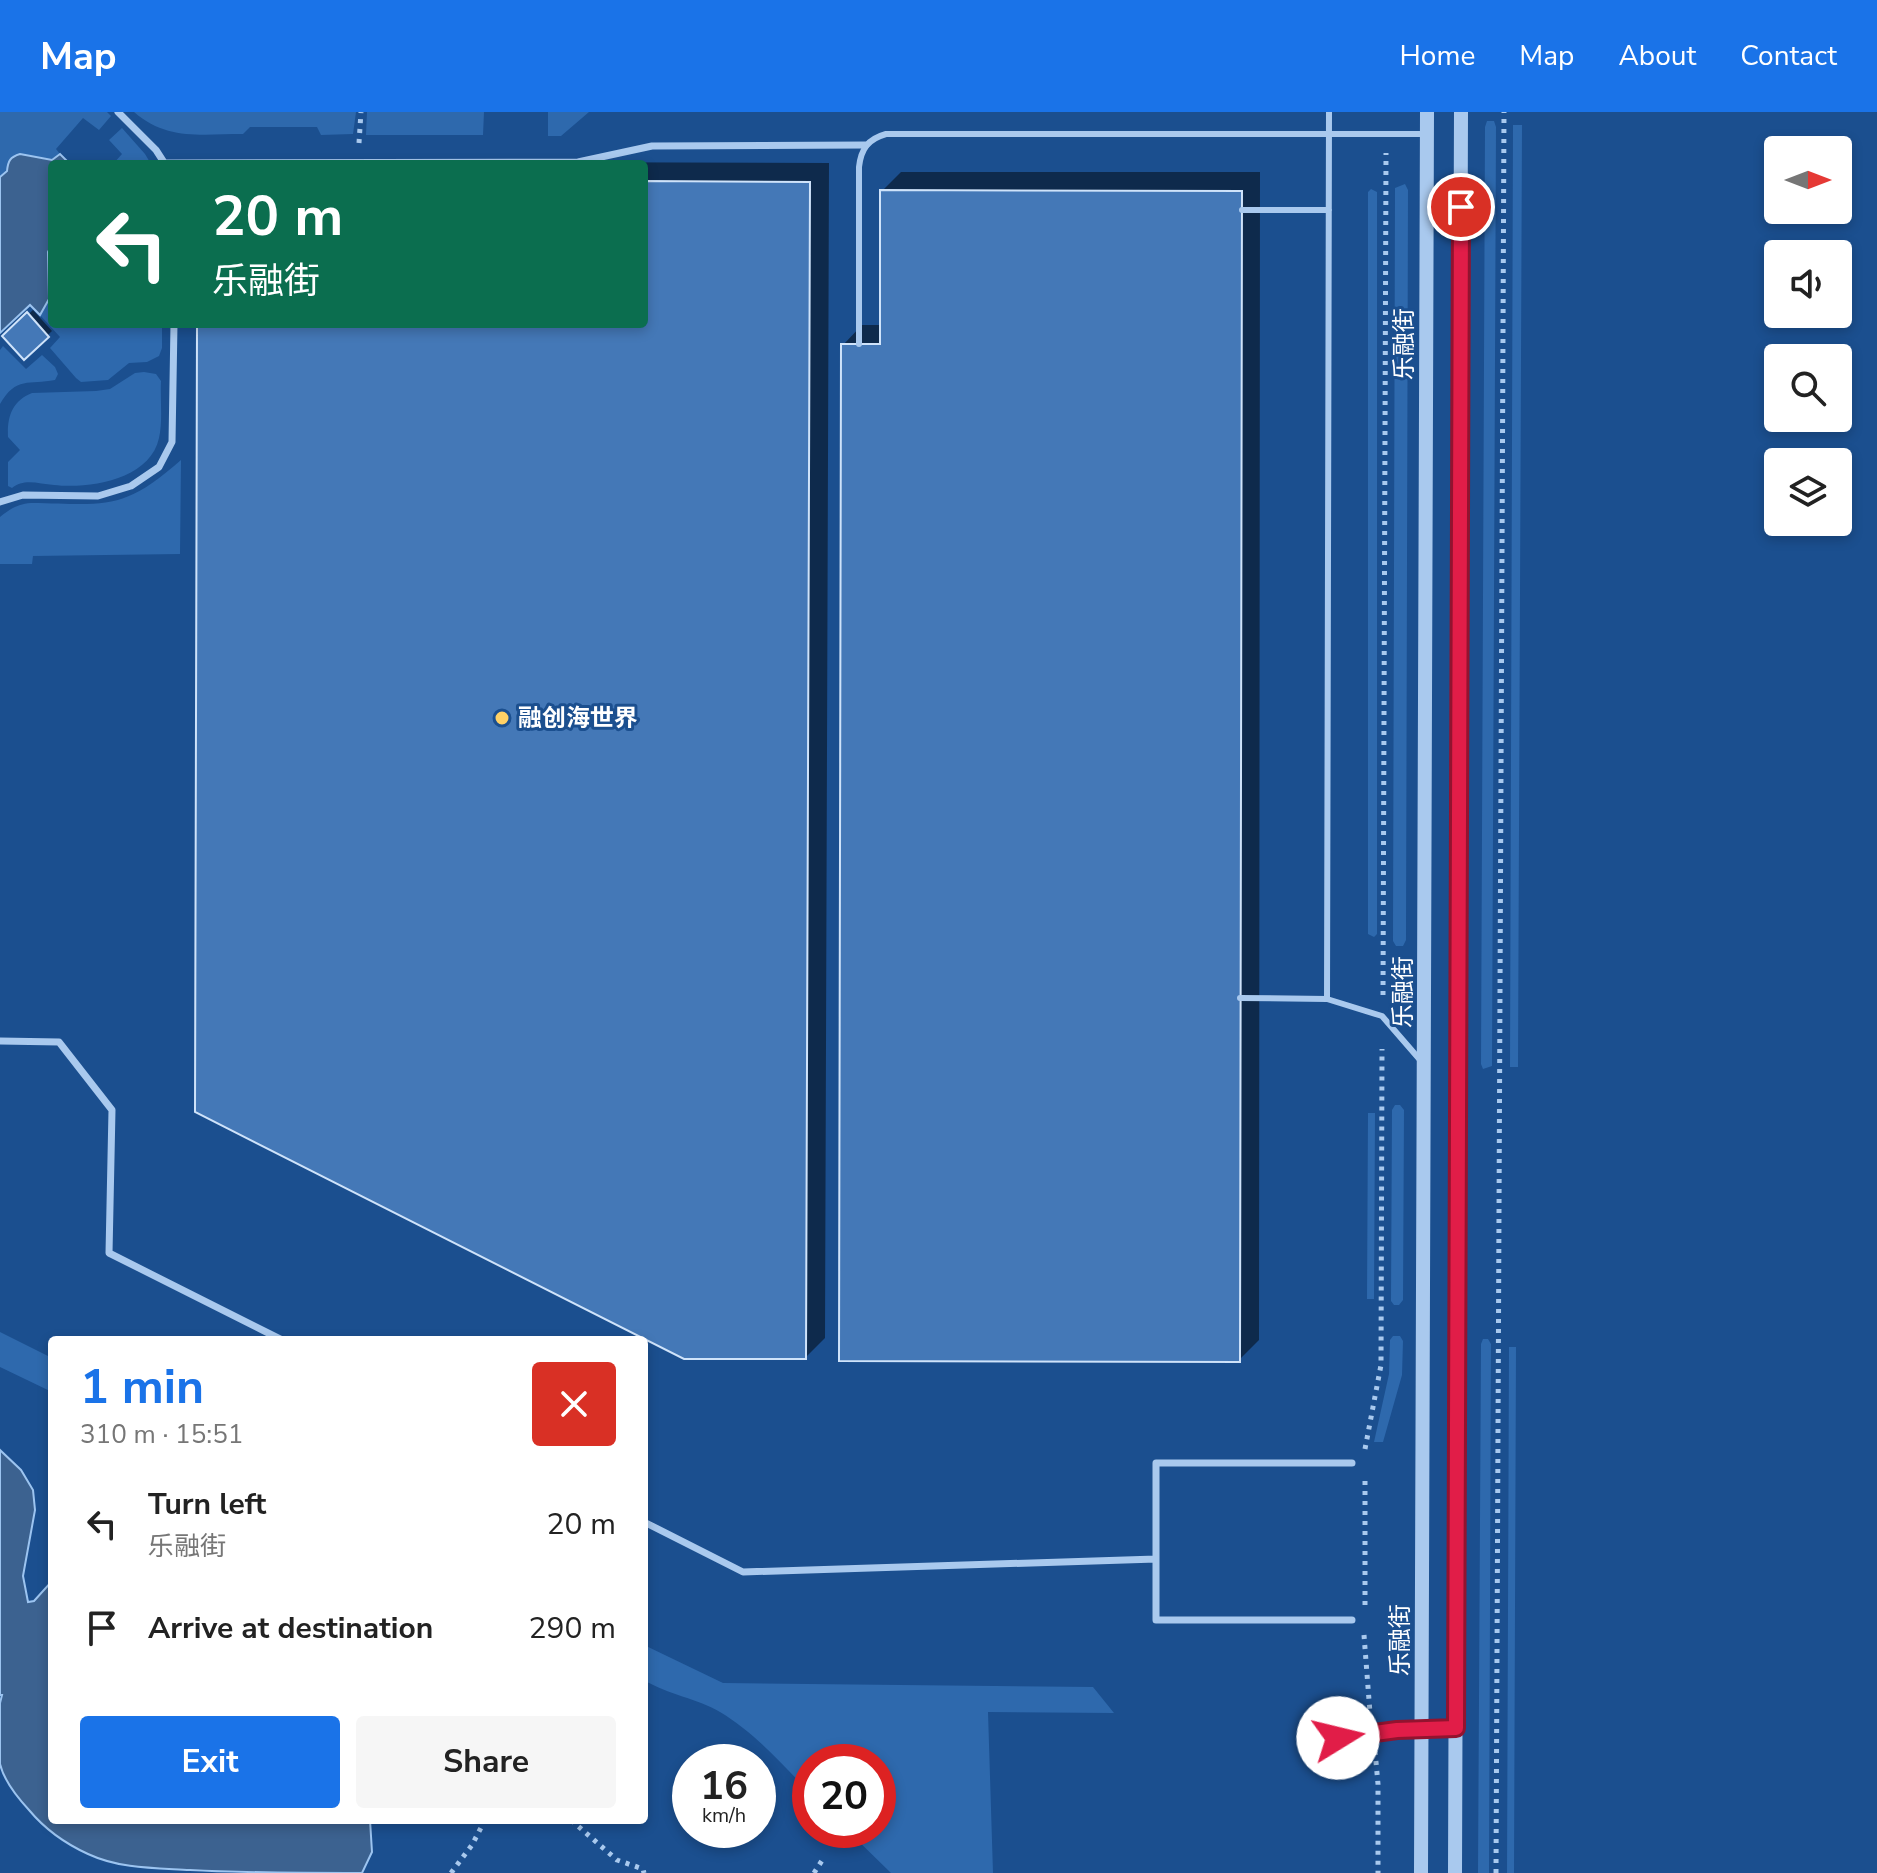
<!DOCTYPE html>
<meta charset="utf-8">
<style>
body{margin:0;font-family:"Nunito Sans","Noto Sans SC",sans-serif;background:#f6f6f6;color:#222;height:100vh;display:flex;flex-direction:column;font-size:30px;white-space:nowrap}
*{box-sizing:border-box;margin:0}
p{font-size:26px;color:#767676}
.icon{flex:none;width:44px;height:44px;fill:none;stroke:currentColor;stroke-width:2;stroke-linecap:round;stroke-linejoin:round}
.map{position:relative;flex:1;overflow:hidden}
.details{position:absolute;left:48px;top:1224px;width:600px;height:488px;display:flex;flex-direction:column;background:#fff;border-radius:8px;box-shadow:0 4px 12px #0003}
.details>*{flex:none}
.banner{position:absolute;left:48px;top:48px;width:600px;height:168px;border-radius:8px;box-shadow:0 4px 12px #0003;background:#0b6e4f;color:#fff;overflow:hidden}
.needle{width:52px;rotate:90deg}
.controls{position:absolute;left:1764px;top:24px;display:grid;gap:16px}
.controls a{display:grid;place-items:center;width:88px;height:88px;border-radius:8px;background:#fff;box-shadow:0 4px 12px #0003;font-size:40px}
.speed{position:absolute;left:672px;top:1632px;display:flex;gap:16px;font-size:40px;font-weight:700;text-align:center}
.speed>*{display:grid;place-content:center;width:104px;height:104px;border-radius:50%;background:#fff;box-shadow:0 4px 12px #0003;line-height:1}
.speed small{font-size:20px;font-weight:400}
.speed .limit{border:12px solid #d22;background:#fff;color:#111}
.pin{position:absolute;display:grid;place-items:center;width:68px;height:68px;color:#fff;margin:-34px;border:4px solid #fff;border-radius:50%;box-shadow:0 2px 8px #0007}
.me{position:absolute;width:88px;margin:-44px;rotate:81deg;stroke-linejoin:round;filter:drop-shadow(0 0 6px #0008)}
.turn{display:flex;align-items:center;gap:28px;height:168px;padding:0 32px;font-size:36px}
.turn .icon{width:104px;height:104px;stroke-width:2.5}
.turn b{display:block;font-size:56px;line-height:68px}
.round{display:grid;place-items:center;flex:none;width:84px;height:84px;border-radius:8px;background:#f6f6f6}
.overview{display:flex;align-items:center;justify-content:space-between;height:136px;padding:0 32px}
h1{font-size:48px;font-weight:700;line-height:60px;color:#1a73e8}
.action{display:flex;gap:16px;margin-top:auto;padding:16px 32px}
.action a{flex:1;height:92px;border-radius:8px;background:#1a73e8;color:#fff;font-size:32px;font-weight:700;line-height:92px;text-align:center}
.action a+a{background:#f6f6f6;color:#222}
ul{padding:0;list-style:none}
li{display:flex;align-items:center;gap:24px;height:104px;padding:0 32px}
li div{flex:1}
li b{display:block;font-size:30px}
li em{font-style:normal}
header{display:flex;align-items:center;gap:48px;box-sizing:border-box;height:112px;padding:0 40px;background:#1a73e8;color:#fff}
header strong{font-size:38px}
nav{display:flex;gap:44px;margin-inline-start:auto;font-size:28px}
.map>svg:first-child{display:block}
.green{fill:#2e69ad}
.water{fill:#3c6290;stroke:#9cc4f0;stroke-width:2}
.shadow{fill:#0007}
.building{fill:#4478b7;stroke:#cfe3fa;stroke-width:2}
.lines{fill:none;stroke-linecap:round;stroke-linejoin:round}
.path{stroke:#a9c9ee;stroke-width:5;stroke-dasharray:4 6;stroke-linecap:butt}
.service{stroke:#a9c9ee;stroke-width:6}
.pedestrian{stroke:#a9c9ee;stroke-width:7}
.tertiary{stroke:#a9c9ee;stroke-width:14}
.route-casing{stroke:#92132f;stroke-width:20}
.route{stroke:#e11d48;stroke-width:14}
.poi-dot{fill:#ffd166;stroke:#1b4f8f;stroke-width:3}
.labels{text-anchor:middle;dominant-baseline:central;stroke-width:6;stroke-linejoin:round;paint-order:stroke}
.street-label{font-size:24px;fill:#fff;stroke:#1b4f8f}
.poi-label{font-size:24px;font-weight:bold;fill:#fff;stroke:#1b4f8f;text-anchor:start}
</style>
<header>
<strong>Map</strong>
<nav><a>Home</a><a>Map</a><a>About</a><a>Contact</a></nav>
</header>
<div class="map">
<svg width="1877" height="1761" viewBox="0 0 1877 1761">
<rect width="100%" height="100%" fill="#1b4f8f"/>
<path class="green" d="M 0,0 L 107,0 L 111,4 L 99,18 L 83,6 L 56,37 L 60,42 L 52,48 L 20,42 L 0,65 Z
M 134,0 L 356,0 L 353,22 L 321,23 L 317,15 L 250,15 L 243,22 C 202,22 167,29 134,0 Z
M 367,0 L 484,0 L 483,23 L 366,23 Z
M 548,0 L 589,0 L 561,24 L 548,24 Z
M 1487,9 L 1494,9 L 1496,15 L 1492,954 L 1483,957 L 1481,952 L 1485,15 Z
M 1513,13 L 1522,13 L 1518,955 L 1510,955 Z
M 122,16 L 145,42 L 151,52 L 113,52 L 122,42 L 109,28 Z
M 1405,72 L 1408,78 L 1406,828 L 1403,834 L 1396,834 L 1393,829 L 1395,76 Z
M 1371,77 L 1377,80 L 1377,822 L 1374,825 L 1368,822 L 1368,80 Z
M 52,132 L 52,212 L 162,212 L 162,236 L 159,244 L 147,250 L 129,251 L 108,268 L 81,270 L 76,266 L 50,236 L 60,225 L 40,203 L 49,187 L 48,140 Z
M 3,234 L 26,257 L 42,243 L 55,255 L 58,262 L 55,268 C 29,273 16,264 0,292 L 0,238 Z
M 144,260 L 156,262 L 161,269 C 160,287 163,308 159,326 C 150,368 89,377 54,373 C 39,372 24,366 12,376 L 8,374 L 8,350 L 20,338 L 8,325 C 7,305 12,289 32,281 L 96,279 L 110,277 L 135,261 Z
M 181,348 L 180,442 L 33,444 L 32,452 L 0,452 L 0,405 C 10,397 18,392 31,391 C 106,392 122,400 181,348 Z
M 1395,993 L 1400,993 L 1404,998 L 1403,1188 L 1399,1193 L 1394,1193 L 1391,1189 L 1392,998 Z
M 1368,1001 L 1375,1001 L 1374,1187 L 1367,1187 Z
M 0,1220 L 52,1246 L 52,1280 L 0,1255 Z
M 1393,1224 L 1400,1224 L 1403,1229 L 1402,1263 L 1383,1330 L 1374,1330 L 1389,1262 L 1390,1228 Z
M 1483,1227 L 1488,1227 L 1491,1232 L 1489,1761 L 1478,1761 L 1481,1232 Z
M 1509,1235 L 1516,1235 L 1514,1761 L 1507,1761 Z
M 644,1533 L 723,1571 L 1093,1575 L 1114,1601 L 988,1600 L 993,1761 L 891,1761 L 847,1718 L 878,1718 L 878,1650 L 810,1650 L 810,1681 C 783,1653 754,1620 720,1600 C 697,1586 668,1583 644,1568 Z"/>
<path class="water" d="M 20,42 L 52,48 L 60,42 L 70,52 L 52,52 L 52,132 L 48,140 L 49,187 L 40,203 L 30,193 L 0,221 L 0,65 L 7,59 C 8,49 10,45 20,42 Z
M 0,1338 L 21,1358 L 33,1378 L 35,1398 L 23,1464 L 28,1490 L 34,1489 L 52,1469 L 52,1708 L 370,1708 L 372,1740 L 362,1761 C 305,1761 247,1761 190,1758 C 156,1756 120,1757 88,1742 C 66,1732 44,1716 29,1698 C 17,1685 4,1669 0,1652 L 0,1591 L 2,1583 L 0,1583 Z"/>
<path class="shadow" d="M 219,49 L 829,51 L 825,1226 L 806,1245 L 199,212 L 644,212 L 644,52 L 216,52 Z
M 901,60 L 1260,60 L 1259,1228 L 1239,1248 L 843,233 L 862,213 L 882,213 L 882,79 Z
M 33,198 L 52,219 L 25,245 L 5,224 Z"/>
<path class="building" d="M 644,69 L 810,70 L 806,1247 L 684,1247 L 195,1000 L 197,212 L 644,212 Z
M 880,78 L 1242,79 L 1240,1250 L 839,1249 L 841,232 L 880,232 Z
M 27,200 L 49,225 L 24,248 L 2,224 Z"/>
<g class="lines">
<path class="path" d="M 359,31 L 361,0
M 1383,883 L 1386,41
M 1365,1337 L 1381,1253 L 1382,937
M 1365,1493 L 1365,1367
M 1364,1523 L 1370,1601
M 1375,1639 L 1378,1672 L 1378,1761
M 571,1708 L 617,1748 L 643,1757 L 644,1761
M 451,1761 L 472,1733 L 485,1708
M 814,1761 L 823,1747
M 1496,1761 L 1504,0"/>
<path class="service" d="M 1329,0 L 1327,887 L 1382,904 L 1421,949
M 1242,98 L 1329,98
M 859,232 L 859,55 C 861,37 868,27 886,22 L 1427,22
M 1240,886 L 1327,887
M 1319,1629 L 1373,1620 L 1456,1616"/>
<path class="pedestrian" d="M 118,0 L 156,38 L 165,52
M 165,51 L 578,50 L 652,34 L 866,33
M 0,390 L 23,383 L 98,384 L 131,374 L 159,355 L 172,330 L 174,212
M 0,929 L 59,930 L 112,998 L 109,1141 L 282,1228
M 1352,1351 L 1156,1351 L 1156,1508 L 1352,1508
M 644,1410 L 743,1460 L 1156,1447"/>
<path class="tertiary" d="M 1421,1761 L 1427,0
M 1455,1761 L 1461,0"/>
</g>
<g class="lines">
<g class="route-casing">
<path id="route" d="M 1338,1626 L 1397,1618 L 1456,1616 L 1461,95"/>
</g>
<use href="#route" class="route"/>
</g>
<circle class="poi-dot" cx="502" cy="606" r="8"/>
<g class="labels">
<g class="street-label">
<text transform="translate(1404 232) rotate(-90)">乐融街</text>
<text transform="translate(1403 880) rotate(-90)">乐融街</text>
<text transform="translate(1400 1528) rotate(-90)">乐融街</text>
</g>
<g class="poi-label">
<text x="518" y="606">融创海世界</text>
</g>
</g>
</svg>
<div class="controls">
<a><svg class="needle" viewBox="-14 -14 28 28"><path d="M0-13l5 13h-10z" fill="#e53935"/><path d="M0 13l5-13h-10z" fill="#767676"/></svg></a>
<a><svg class="icon" aria-label="sound" viewBox="0 0 24 24"><path d="M4 9h4l5-4v14l-5-4H4zM17 9q2 3 0 6"/></svg></a>
<a><svg class="icon" aria-label="search" viewBox="0 0 24 24"><circle cx="10" cy="10" r="6"/><path d="M15 15l6 6"/></svg></a>
<a><svg class="icon" aria-label="layers" viewBox="0 0 24 24"><path d="M12 4l9 5-9 5-9-5zM3 14l9 5 9-5"/></svg></a>
</div>
<div class="speed"><div>16<small>km/h</small></div><div class="limit">20</div></div>
<div class="pin" style="left:1461px;top:95px;background:#d93025"><svg class="icon" aria-label="arrive" viewBox="0 0 24 24"><path d="M6 21V4h12l-3 4 3 4H6"/></svg></div>
<svg class="me" style="left:1338px;top:1626px" viewBox="-20 -20 40 40"><circle r="19" fill="#fff"/><path d="M0-13L10 11 0 6-10 11z" fill="#e11d48"/></svg>
<div class="banner">
<div class="turn"><svg class="icon" aria-label="left" viewBox="0 0 24 24"><path d="M17 20v-9H6M10 6l-5 5 5 5"/></svg><div><b>20 m</b>乐融街</div></div>
</div>
<section class="details">
<div class="overview"><div><h1>1 min</h1><p>310 m · 15:51</p></div><a class="round" style="background:#d93025;color:#fff"><svg class="icon" aria-label="close" viewBox="0 0 24 24"><path d="M6 6l12 12M18 6L6 18"/></svg></a></div>
<ul>
<li><svg class="icon" aria-label="left" viewBox="0 0 24 24"><path d="M17 20v-9H6M10 6l-5 5 5 5"/></svg><div><b>Turn left</b><p>乐融街</p></div><em>20 m</em></li>
<li><svg class="icon" aria-label="arrive" viewBox="0 0 24 24"><path d="M6 21V4h12l-3 4 3 4H6"/></svg><div><b>Arrive at destination</b></div><em>290 m</em></li>
</ul>
<div class="action"><a>Exit</a><a>Share</a></div>
</section>
</div>
